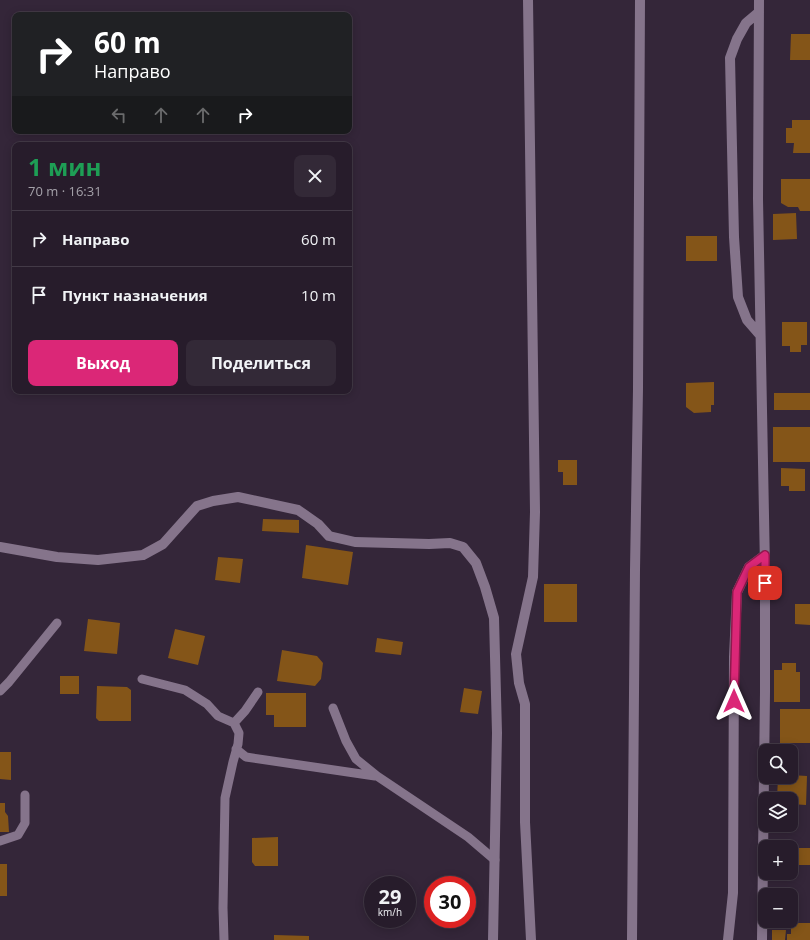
<!DOCTYPE html>
<html lang="ru">
<meta charset="utf-8">
<style>
body{margin:0;font-family:"Open Sans",sans-serif;background:#332937;color:#f1f3f6;height:100vh;display:flex;flex-direction:column;font-size:15px;white-space:nowrap}
*{box-sizing:border-box;margin:0}
p{font-size:13px;color:#a4a1a9}
.icon{flex:none;width:22px;height:22px;fill:none;stroke:currentColor;stroke-width:2;stroke-linecap:round;stroke-linejoin:round}
.map{position:relative;flex:1;overflow:hidden}
.sheet{position:absolute;left:12px;top:142px;width:340px;height:252px;display:flex;flex-direction:column;background:#271c2b;border-radius:8px;box-shadow:0 2px 10px #0003,0 0 0 1px #433a47}
.sheet>*{flex:none}
.top-card{position:absolute;left:12px;top:12px;width:340px;height:122px;border-radius:8px;box-shadow:0 2px 10px #0003,0 0 0 1px #433a47;background:#202124;color:#fff;overflow:hidden}
.buttons{position:absolute;left:758px;top:744px;display:grid;gap:8px}
.buttons a{display:grid;place-items:center;width:40px;height:40px;border-radius:8px;background:#271c2b;box-shadow:0 2px 10px #0003,0 0 0 1px #433a47;font-size:20px}
.speed{position:absolute;left:364px;top:876px;display:flex;gap:8px;font-size:20px;font-weight:700;text-align:center}
.speed>*{display:grid;place-content:center;width:52px;height:52px;border-radius:50%;background:#271c2b;box-shadow:0 2px 10px #0003,0 0 0 1px #433a47;line-height:1}
.speed small{font-size:10px;font-weight:400}
.speed .limit{border:6px solid #d22;background:#fff;color:#111}
.pin{position:absolute;display:grid;place-items:center;width:34px;height:34px;color:#fff;margin:-17px;border-radius:8px;box-shadow:0 2px 6px #0006}
.me{position:absolute;width:44px;margin:-22px;rotate:0deg;stroke-linejoin:round;filter:drop-shadow(0 0 3px #0008)}
.turn{display:flex;align-items:center;gap:14px;height:84px;padding:0 16px;font-size:18px}
.turn .icon{width:52px;height:52px;stroke-width:2.5}
.turn b{display:block;font-size:28px;line-height:34px}
.lanes{display:flex;align-items:center;height:38px;padding:0 16px;background:#0003;justify-content:center;gap:20px;direction:ltr}
.lanes .off{opacity:.35}
.round{display:grid;place-items:center;flex:none;width:42px;height:42px;border-radius:8px;background:#332937}
.summary{display:flex;align-items:center;justify-content:space-between;height:68px;padding:0 16px}
h1{font-size:24px;font-weight:700;line-height:30px;color:#1e9e55}
.action{display:flex;gap:8px;margin-top:auto;padding:8px 16px}
.action a{flex:1;height:46px;border-radius:8px;background:#db2777;color:#fff;font-size:16px;font-weight:700;line-height:46px;text-align:center}
.action a+a{background:#332937;color:#f1f3f6}
ul{padding:0;list-style:none}
li{display:flex;align-items:center;gap:12px;height:56px;padding:0 16px;border-top:1px solid #433a47}
li div{flex:1}
li b{display:block;font-size:15px}
li em{font-style:normal}
.map>svg:first-child{display:block}
.building{fill:#845518}
.lines{fill:none;stroke-linecap:round;stroke-linejoin:round}
.lane{stroke:#85748b;stroke-width:9}
.street{stroke:#85748b;stroke-width:10}
.route-casing{stroke:#8e194d;stroke-width:10}
.route{stroke:#db2777;stroke-width:7}
</style>
<div class="map">
<svg width="810" height="940" viewBox="0 0 810 940">
<rect width="100%" height="100%" fill="#342639"/>
<path class="building" d="M 791,34 L 810,34 L 810,60 L 790,60 Z
M 792,120 L 810,120 L 810,153 L 793,153 L 794,143 L 786,143 L 786,128 L 792,128 Z
M 781,179 L 810,179 L 810,211 L 800,211 L 798,207 L 788,207 L 781,203 Z
M 796,213 L 797,239 L 773,240 L 773,214 Z
M 686,236 L 717,236 L 717,261 L 686,261 Z
M 782,322 L 807,322 L 807,345 L 801,345 L 801,352 L 790,352 L 790,346 L 782,346 Z
M 714,382 L 714,405 L 711,405 L 711,412 L 694,413 L 686,407 L 686,383 Z
M 774,393 L 810,393 L 810,410 L 774,410 Z
M 773,427 L 810,427 L 810,462 L 773,462 Z
M 558,460 L 577,460 L 577,485 L 563,485 L 563,472 L 558,472 Z
M 781,468 L 805,469 L 805,491 L 789,491 L 789,486 L 781,486 Z
M 263,519 L 299,520 L 299,533 L 262,531 Z
M 306,545 L 353,552 L 348,585 L 302,578 Z
M 218,557 L 243,559 L 240,583 L 215,580 Z
M 544,584 L 577,584 L 577,622 L 544,622 Z
M 795,604 L 810,604 L 810,625 L 795,624 Z
M 88,619 L 120,623 L 117,654 L 84,651 Z
M 175,629 L 205,636 L 198,665 L 168,658 Z
M 377,638 L 403,642 L 401,655 L 375,652 Z
M 282,650 L 317,656 L 323,663 L 321,679 L 315,686 L 277,681 Z
M 782,663 L 796,663 L 796,672 L 800,672 L 800,702 L 774,702 L 774,670 L 782,670 Z
M 60,676 L 79,676 L 79,694 L 60,694 Z
M 97,686 L 127,687 L 131,690 L 131,721 L 99,721 L 96,718 Z
M 464,688 L 482,691 L 478,714 L 460,712 Z
M 266,693 L 306,693 L 306,727 L 274,727 L 274,715 L 266,715 Z
M 780,709 L 810,709 L 810,743 L 780,743 Z
M 0,752 L 11,752 L 11,780 L 0,779 Z
M 791,775 L 807,776 L 806,805 L 791,804 L 791,799 L 777,799 L 778,777 L 791,777 Z
M 0,803 L 5,803 L 5,812 L 8,816 L 9,832 L 0,832 Z
M 278,837 L 278,866 L 255,866 L 252,862 L 252,838 Z
M 791,848 L 810,848 L 810,865 L 791,865 Z
M 0,864 L 7,864 L 7,896 L 0,896 Z
M 791,923 L 810,923 L 810,940 L 787,940 L 787,934 L 791,934 Z
M 772,930 L 786,930 L 785,940 L 772,940 Z
M 274,935 L 309,936 L 309,940 L 274,940 Z"/>
<g class="lines">
<path class="lane" d="M 142,679 L 185,690 L 207,704 L 218,716 L 234,723 L 239,733 L 238,744 L 233,762 L 225,798 L 223,908 L 224,940
M 0,691 L 9,682 L 57,623
M 333,708 L 346,741 L 356,759 L 377,776 L 468,837 L 495,860
M 234,723 L 245,711 L 258,692
M 236,749 L 246,757 L 375,776
M 0,841 L 18,835 L 25,823 L 25,795"/>
<path class="street" d="M 528,0 L 535,512 L 533,577 L 516,654 L 519,683 L 525,704 L 525,822 L 531,940
M 759,0 L 758,199 L 765,568 L 765,692 L 762,940
M 759,12 L 746,23 L 737,39 L 730,58 L 734,237 L 738,297 L 747,320 L 760,335
M 0,547 L 57,557 L 98,560 L 143,555 L 163,544 L 197,506 L 213,501 L 238,497 L 298,510 L 318,524 L 329,536 L 355,542 L 429,544 L 450,543 L 463,547 L 476,563 L 485,587 L 494,618 L 497,733 L 493,940
M 632,940 L 635,570 L 638,389 L 640,0
M 728,940 L 733,893 L 734,657 L 737,592 L 749,567 L 765,555"/>
</g>
<g class="lines">
<g class="route-casing">
<path id="route" d="M 734,701 L 737,592 L 749,567 L 765,555 L 765,583"/>
</g>
<use href="#route" class="route"/>
</g>
</svg>
<div class="buttons">
<a><svg class="icon" aria-label="search" viewBox="0 0 24 24"><circle cx="10" cy="10" r="6"/><path d="M15 15l6 6"/></svg></a>
<a><svg class="icon" aria-label="layers" viewBox="0 0 24 24"><path d="M12 4l9 5-9 5-9-5zM3 14l9 5 9-5"/></svg></a>
<a>+</a>
<a>−</a>
</div>
<div class="speed"><div>29<small>km/h</small></div><div class="limit">30</div></div>
<div class="pin" style="left:765px;top:583px;background:#d93025"><svg class="icon" aria-label="arrive" viewBox="0 0 24 24"><path d="M6 21V4h12l-3 4 3 4H6"/></svg></div>
<svg class="me" style="left:734px;top:701px" viewBox="-20 -20 40 40"><path d="M0-17L14 15 0 8-14 15z" fill="#db2777" stroke="#fff" stroke-width="4"/></svg>
<div class="top-card">
<div class="turn"><svg class="icon" aria-label="right" viewBox="0 0 24 24"><path d="M7 20v-9h11M14 6l5 5-5 5"/></svg><div><b>60 m</b>Направо</div></div>
<div class="lanes"><svg class="icon off" aria-label="left" viewBox="0 0 24 24"><path d="M17 20v-9H6M10 6l-5 5 5 5"/></svg><svg class="icon off" aria-label="ahead" viewBox="0 0 24 24"><path d="M12 20V5M6 11l6-6 6 6"/></svg><svg class="icon off" aria-label="ahead" viewBox="0 0 24 24"><path d="M12 20V5M6 11l6-6 6 6"/></svg><svg class="icon" aria-label="right" viewBox="0 0 24 24"><path d="M7 20v-9h11M14 6l5 5-5 5"/></svg></div>
</div>
<section class="sheet">
<div class="summary"><div><h1>1 мин</h1><p>70 m · 16:31</p></div><a class="round"><svg class="icon" aria-label="close" viewBox="0 0 24 24"><path d="M6 6l12 12M18 6L6 18"/></svg></a></div>
<ul>
<li><svg class="icon" aria-label="right" viewBox="0 0 24 24"><path d="M7 20v-9h11M14 6l5 5-5 5"/></svg><div><b>Направо</b></div><em>60 m</em></li>
<li><svg class="icon" aria-label="arrive" viewBox="0 0 24 24"><path d="M6 21V4h12l-3 4 3 4H6"/></svg><div><b>Пункт назначения</b></div><em>10 m</em></li>
</ul>
<div class="action"><a>Выход</a><a>Поделиться</a></div>
</section>
</div>
